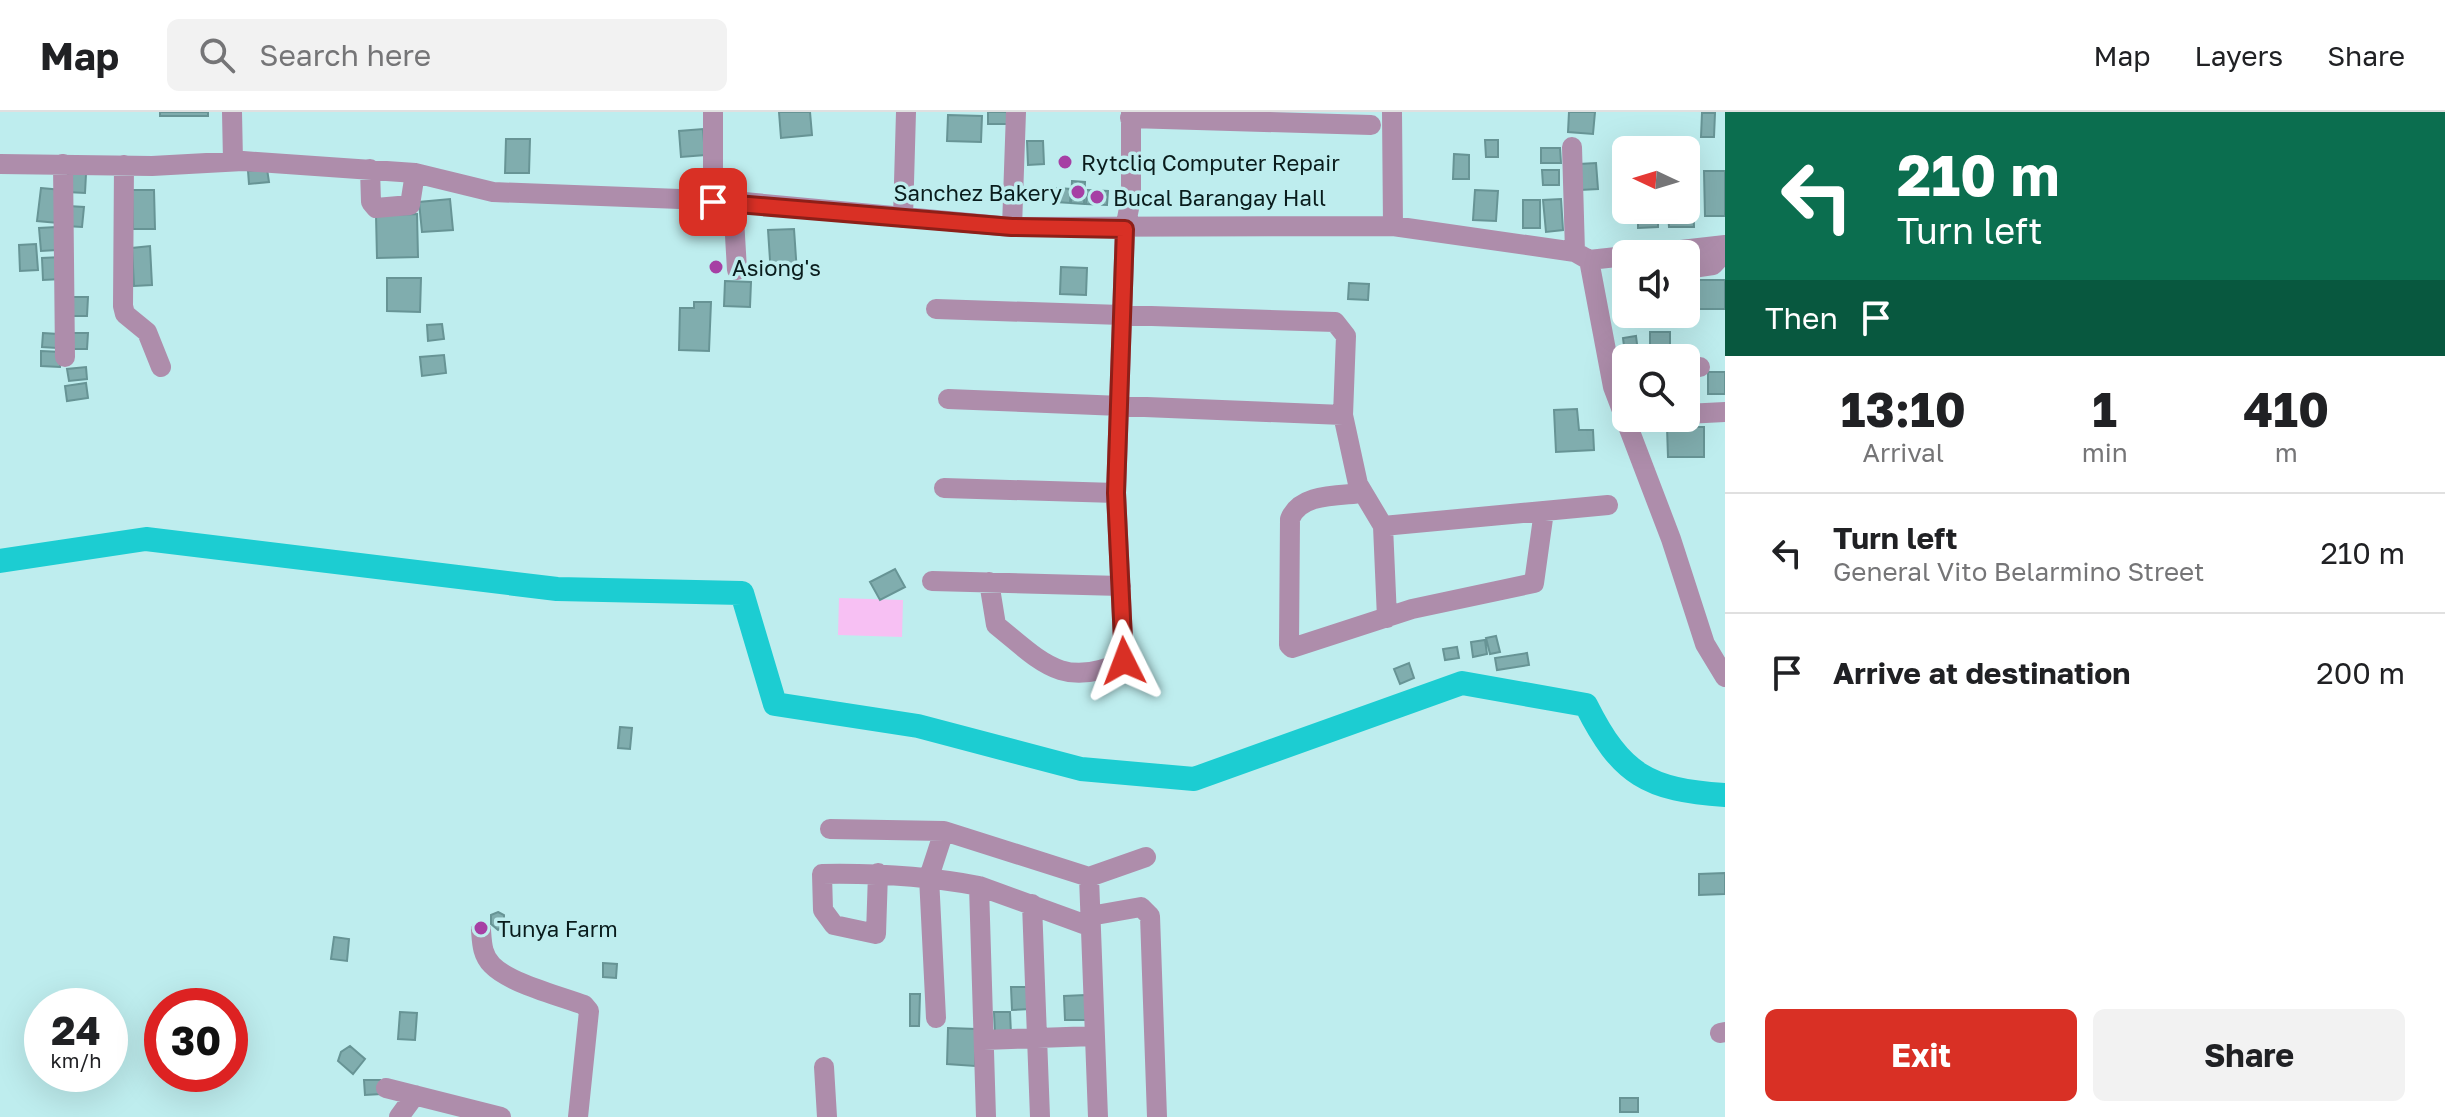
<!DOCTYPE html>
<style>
body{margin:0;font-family:"Golos Text",sans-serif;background:#f2f2f2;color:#202124;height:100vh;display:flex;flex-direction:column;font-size:30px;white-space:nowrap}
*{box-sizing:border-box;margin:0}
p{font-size:26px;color:#757577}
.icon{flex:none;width:44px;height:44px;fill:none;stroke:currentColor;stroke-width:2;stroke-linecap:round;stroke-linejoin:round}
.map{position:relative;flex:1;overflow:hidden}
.panel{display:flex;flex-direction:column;background:#fff;width:720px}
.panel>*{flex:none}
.banner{background:#0b6e4f;color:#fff;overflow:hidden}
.needle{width:52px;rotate:274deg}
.controls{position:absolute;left:1612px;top:24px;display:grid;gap:16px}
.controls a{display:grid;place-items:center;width:88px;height:88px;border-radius:12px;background:#fff;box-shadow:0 8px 32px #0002;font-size:40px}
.speed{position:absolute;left:24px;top:876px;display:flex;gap:16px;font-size:40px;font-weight:700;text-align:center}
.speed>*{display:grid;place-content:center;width:104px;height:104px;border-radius:50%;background:#fff;box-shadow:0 8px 32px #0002;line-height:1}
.speed small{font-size:20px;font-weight:400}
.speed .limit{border:12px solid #d22;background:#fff;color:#111}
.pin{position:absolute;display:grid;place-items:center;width:68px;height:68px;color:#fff;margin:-34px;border-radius:16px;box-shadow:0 4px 12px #0006}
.me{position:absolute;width:88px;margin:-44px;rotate:357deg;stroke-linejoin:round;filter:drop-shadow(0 0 6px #0008)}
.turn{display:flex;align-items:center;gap:28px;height:168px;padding:0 40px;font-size:36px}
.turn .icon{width:104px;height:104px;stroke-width:2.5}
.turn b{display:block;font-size:56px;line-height:68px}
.then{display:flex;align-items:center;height:76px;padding:0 40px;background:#0003;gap:16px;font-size:30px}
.eta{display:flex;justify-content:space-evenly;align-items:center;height:136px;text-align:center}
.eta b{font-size:48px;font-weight:700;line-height:56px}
.primary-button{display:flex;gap:16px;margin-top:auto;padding:16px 40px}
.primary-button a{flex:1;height:92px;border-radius:12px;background:#d93025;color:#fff;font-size:32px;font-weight:700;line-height:92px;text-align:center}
.primary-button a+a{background:#f2f2f2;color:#202124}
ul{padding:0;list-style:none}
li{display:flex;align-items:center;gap:24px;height:120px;padding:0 40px;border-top:2px solid #e0e0e0}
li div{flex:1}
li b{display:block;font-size:30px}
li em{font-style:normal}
header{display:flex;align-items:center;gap:48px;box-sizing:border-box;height:112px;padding:0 40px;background:#fff;border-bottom:2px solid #e0e0e0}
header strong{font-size:38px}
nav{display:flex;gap:44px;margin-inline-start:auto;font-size:28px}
.search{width:560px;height:72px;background:#f2f2f2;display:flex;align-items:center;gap:20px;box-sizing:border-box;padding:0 28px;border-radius:12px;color:#757577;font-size:30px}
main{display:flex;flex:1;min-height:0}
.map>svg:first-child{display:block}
.green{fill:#f7c0f3}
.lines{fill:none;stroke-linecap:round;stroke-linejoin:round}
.river{stroke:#1ccdd2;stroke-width:24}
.building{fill:#80adae;stroke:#679495;stroke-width:2}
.minor{stroke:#ae8dab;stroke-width:20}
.route-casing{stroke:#8d1f18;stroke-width:20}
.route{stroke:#d93025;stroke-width:14}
.poi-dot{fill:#a640a4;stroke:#beedee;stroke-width:3}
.labels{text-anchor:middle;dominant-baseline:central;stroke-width:7;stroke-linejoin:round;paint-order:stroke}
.poi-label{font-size:22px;fill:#091c1c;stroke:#beedee;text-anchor:start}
</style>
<header>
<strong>Map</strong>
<div class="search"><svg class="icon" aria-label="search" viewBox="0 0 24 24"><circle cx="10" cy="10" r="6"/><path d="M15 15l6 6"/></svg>Search here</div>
<nav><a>Map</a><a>Layers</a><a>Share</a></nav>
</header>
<main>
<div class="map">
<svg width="1725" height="1005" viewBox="0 0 1725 1005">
<rect width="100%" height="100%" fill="#beedee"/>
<path class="green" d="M 839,486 L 903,488 L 902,525 L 838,523 Z"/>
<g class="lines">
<path class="river" d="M 0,449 L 146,427 L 557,477 L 742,481 L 775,592 L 918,614 L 1081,657 L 1194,667 L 1462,571 L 1586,593 C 1621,663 1648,678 1725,683"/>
</g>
<path class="building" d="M 160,0 L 208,0 L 208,4 L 160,4 Z
M 779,0 L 810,0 L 812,23 L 781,26 Z
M 988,0 L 1008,0 L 1008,12 L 988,12 Z
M 1569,0 L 1595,0 L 1593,22 L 1568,20 Z
M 1702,1 L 1715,1 L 1714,25 L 1701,25 Z
M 948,3 L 982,4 L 981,30 L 947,29 Z
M 703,17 L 705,43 L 681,45 L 679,19 Z
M 506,27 L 530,27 L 529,61 L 505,61 Z
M 1485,28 L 1498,28 L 1498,45 L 1486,45 Z
M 1027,29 L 1043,29 L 1044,52 L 1028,53 Z
M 1541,36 L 1560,36 L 1561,51 L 1541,51 Z
M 1454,42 L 1469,43 L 1469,67 L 1453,67 Z
M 1596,51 L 1598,77 L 1580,78 L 1579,52 Z
M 267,57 L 269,70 L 249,72 L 248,59 Z
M 1542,58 L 1559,58 L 1559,73 L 1543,73 Z
M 1704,59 L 1725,59 L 1725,104 L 1705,104 Z
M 68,61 L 86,62 L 85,81 L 67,80 Z
M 1072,69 L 1085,70 L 1084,92 L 1071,91 Z
M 41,76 L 62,78 L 58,111 L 37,109 Z
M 1057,76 L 1071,77 L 1070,91 L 1056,90 Z
M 132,78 L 154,78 L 155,117 L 133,117 Z
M 1087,78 L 1108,79 L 1107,93 L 1086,92 Z
M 1475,78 L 1498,79 L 1496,109 L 1473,108 Z
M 1686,83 L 1693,83 L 1694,115 L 1669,115 L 1668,98 L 1686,98 Z
M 450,87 L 453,118 L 422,120 L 419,90 Z
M 1561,87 L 1563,118 L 1546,120 L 1543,88 Z
M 1523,88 L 1540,88 L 1540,116 L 1523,116 Z
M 68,94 L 84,95 L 82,115 L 66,114 Z
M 1638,98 L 1658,98 L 1658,115 L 1638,116 Z
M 417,102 L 418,145 L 377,146 L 376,103 Z
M 56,115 L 57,138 L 41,139 L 39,116 Z
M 794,117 L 797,161 L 771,163 L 768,118 Z
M 36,132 L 38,158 L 20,159 L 19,133 Z
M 150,134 L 152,173 L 134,174 L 132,136 Z
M 62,145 L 62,167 L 43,168 L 42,146 Z
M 1061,155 L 1087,156 L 1086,183 L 1060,182 Z
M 387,166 L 421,166 L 420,200 L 387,199 Z
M 1695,168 L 1725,168 L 1725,197 L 1695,197 Z
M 725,169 L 751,170 L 750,195 L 724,194 Z
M 1349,171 L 1369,172 L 1368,188 L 1348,187 Z
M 67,185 L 88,185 L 87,204 L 67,204 Z
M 694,190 L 711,190 L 709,239 L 679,238 L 680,196 L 694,196 Z
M 442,212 L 444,227 L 428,229 L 427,213 Z
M 1650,220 L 1670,220 L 1670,242 L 1650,242 Z
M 43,221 L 58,222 L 57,236 L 42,235 Z
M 68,221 L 88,221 L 87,237 L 68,237 Z
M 1636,224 L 1638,240 L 1625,242 L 1623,226 Z
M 41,239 L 61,240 L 60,255 L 41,254 Z
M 444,243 L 446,261 L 422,264 L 420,245 Z
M 86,255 L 87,267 L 69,269 L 67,257 Z
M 1708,260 L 1725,260 L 1725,282 L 1708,282 Z
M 86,271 L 88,286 L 67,289 L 65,274 Z
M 1577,297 L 1579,318 L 1593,318 L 1594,338 L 1556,340 L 1554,298 Z
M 1667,315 L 1704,315 L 1704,345 L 1668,345 Z
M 895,457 L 905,475 L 880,488 L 870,470 Z
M 1496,524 L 1500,540 L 1490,542 L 1486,526 Z
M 1485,528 L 1487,542 L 1473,545 L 1471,530 Z
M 1457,535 L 1459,546 L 1445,548 L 1443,537 Z
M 1527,541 L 1529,553 L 1497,558 L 1495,546 Z
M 1409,551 L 1414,566 L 1400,572 L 1394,557 Z
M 620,615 L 632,616 L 630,637 L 618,636 Z
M 1725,761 L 1725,782 L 1699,783 L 1699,762 Z
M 498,800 L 504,803 L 504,812 L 498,818 L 491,812 L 491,803 Z
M 334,825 L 349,827 L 347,849 L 331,847 Z
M 603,851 L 617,852 L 616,866 L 603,865 Z
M 1011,875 L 1030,875 L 1030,897 L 1012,898 Z
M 910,882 L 920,882 L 919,914 L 910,914 Z
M 1085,883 L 1086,908 L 1065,908 L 1064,884 Z
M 400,900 L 417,901 L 415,928 L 398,927 Z
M 994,900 L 1010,900 L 1011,922 L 995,922 Z
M 948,916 L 976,917 L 975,954 L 947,952 Z
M 350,934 L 365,947 L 353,962 L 338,949 L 341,940 Z
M 364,968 L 380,968 L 381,982 L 365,983 Z
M 1620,986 L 1638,986 L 1638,1000 L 1620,1000 Z"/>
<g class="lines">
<path class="minor" d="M 232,0 L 233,49
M 713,0 L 713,90
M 1392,0 L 1393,114
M 1130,6 L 1371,13
M 1572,35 L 1575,140
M 0,52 L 152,54 L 243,49 L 415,61 L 493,80 L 733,89 L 1012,115 L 1393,114 L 1575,140 L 1589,148 L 1626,144
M 63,52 L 65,245
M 124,53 L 123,194 L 125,202 L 147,220 L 161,255
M 370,57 L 371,90 L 376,96 L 410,93 L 415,61
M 733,89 L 737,158
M 903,106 L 906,0
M 1012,115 L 1016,0
M 1646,142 L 1725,133
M 1589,148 L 1613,275 L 1671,427 L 1705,532 L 1725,565
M 1686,157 L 1713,153 L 1725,140
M 936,197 L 1335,210 L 1346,224 L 1343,303 L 1358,372 L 1383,414 L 1387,506
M 1686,255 L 1700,255
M 948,287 L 1343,303
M 1686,302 L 1725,300
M 944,376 L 1116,381
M 1363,381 C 1338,384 1300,381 1290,407 L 1289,533 L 1292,536 L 1412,497 L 1534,471 L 1544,399
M 1383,414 L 1608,393
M 932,469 L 1121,474
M 989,470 L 996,513 C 1042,550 1063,578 1124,549 L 1116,381 L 1125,117 L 1131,86 L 1131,0
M 830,717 L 944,719 L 1089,765 L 1146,745
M 878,761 L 876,822 L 834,813 L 823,798 L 822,762 C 875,761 926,764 979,774
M 1089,765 L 1098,1005
M 1032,792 L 1040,1005
M 1090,804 L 1141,795 L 1150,804 L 1157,1005
M 481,818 C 482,831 482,843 492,853 C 509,871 559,884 584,893 L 589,899 L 578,1005
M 936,906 L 929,765 L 944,719
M 1720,921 L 1725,920
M 984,928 L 1095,924
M 824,955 L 827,1005
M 386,976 L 501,1005
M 399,1005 L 415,983
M 986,1005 L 979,774 L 1089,814"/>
</g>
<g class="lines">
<g class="route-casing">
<path id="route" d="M 713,90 L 1012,115 L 1125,117 L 1116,381 L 1124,549"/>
</g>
<use href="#route" class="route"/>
</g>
<g class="poi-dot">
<circle cx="1065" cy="50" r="8"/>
<circle cx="1078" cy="80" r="8"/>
<circle cx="1097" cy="85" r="8"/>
<circle cx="716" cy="155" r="8"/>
<circle cx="481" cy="816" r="8"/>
</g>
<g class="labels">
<g class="poi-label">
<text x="1081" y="50">Rytcliq Computer Repair</text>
<text x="1062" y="80" text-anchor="end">Sanchez Bakery</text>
<text x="1113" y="85">Bucal Barangay Hall</text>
<text x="732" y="155">Asiong's</text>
<text x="497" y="816">Tunya Farm</text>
</g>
</g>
</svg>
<div class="controls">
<a><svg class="needle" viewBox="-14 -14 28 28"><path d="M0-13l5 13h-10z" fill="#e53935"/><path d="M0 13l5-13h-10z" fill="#757577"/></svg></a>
<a><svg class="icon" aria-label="sound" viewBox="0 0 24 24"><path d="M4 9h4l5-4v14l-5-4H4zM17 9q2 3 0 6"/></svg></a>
<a><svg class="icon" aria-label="search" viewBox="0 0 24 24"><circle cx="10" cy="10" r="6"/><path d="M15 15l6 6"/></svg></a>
</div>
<div class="speed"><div>24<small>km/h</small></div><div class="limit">30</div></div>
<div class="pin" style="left:713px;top:90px;background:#d93025"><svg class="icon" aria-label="arrive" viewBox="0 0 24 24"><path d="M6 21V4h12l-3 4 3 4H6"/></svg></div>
<svg class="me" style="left:1124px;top:549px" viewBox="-20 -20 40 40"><path d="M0-17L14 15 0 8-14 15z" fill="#d93025" stroke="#fff" stroke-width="4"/></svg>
</div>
<section class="panel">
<div class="banner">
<div class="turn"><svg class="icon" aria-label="left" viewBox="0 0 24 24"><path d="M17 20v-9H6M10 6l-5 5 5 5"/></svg><div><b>210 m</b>Turn left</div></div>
<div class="then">Then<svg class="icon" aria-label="arrive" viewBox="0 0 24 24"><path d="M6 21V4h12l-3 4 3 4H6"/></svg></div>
</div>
<div class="eta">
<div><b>13:10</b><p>Arrival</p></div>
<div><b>1</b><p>min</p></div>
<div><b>410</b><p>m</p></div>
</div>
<ul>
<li><svg class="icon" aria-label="left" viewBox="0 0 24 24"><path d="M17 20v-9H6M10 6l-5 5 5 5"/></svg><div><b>Turn left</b><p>General Vito Belarmino Street</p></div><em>210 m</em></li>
<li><svg class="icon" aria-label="arrive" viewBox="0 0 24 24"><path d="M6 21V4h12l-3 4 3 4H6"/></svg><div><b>Arrive at destination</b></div><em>200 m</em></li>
</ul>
<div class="primary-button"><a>Exit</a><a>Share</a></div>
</section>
</main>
